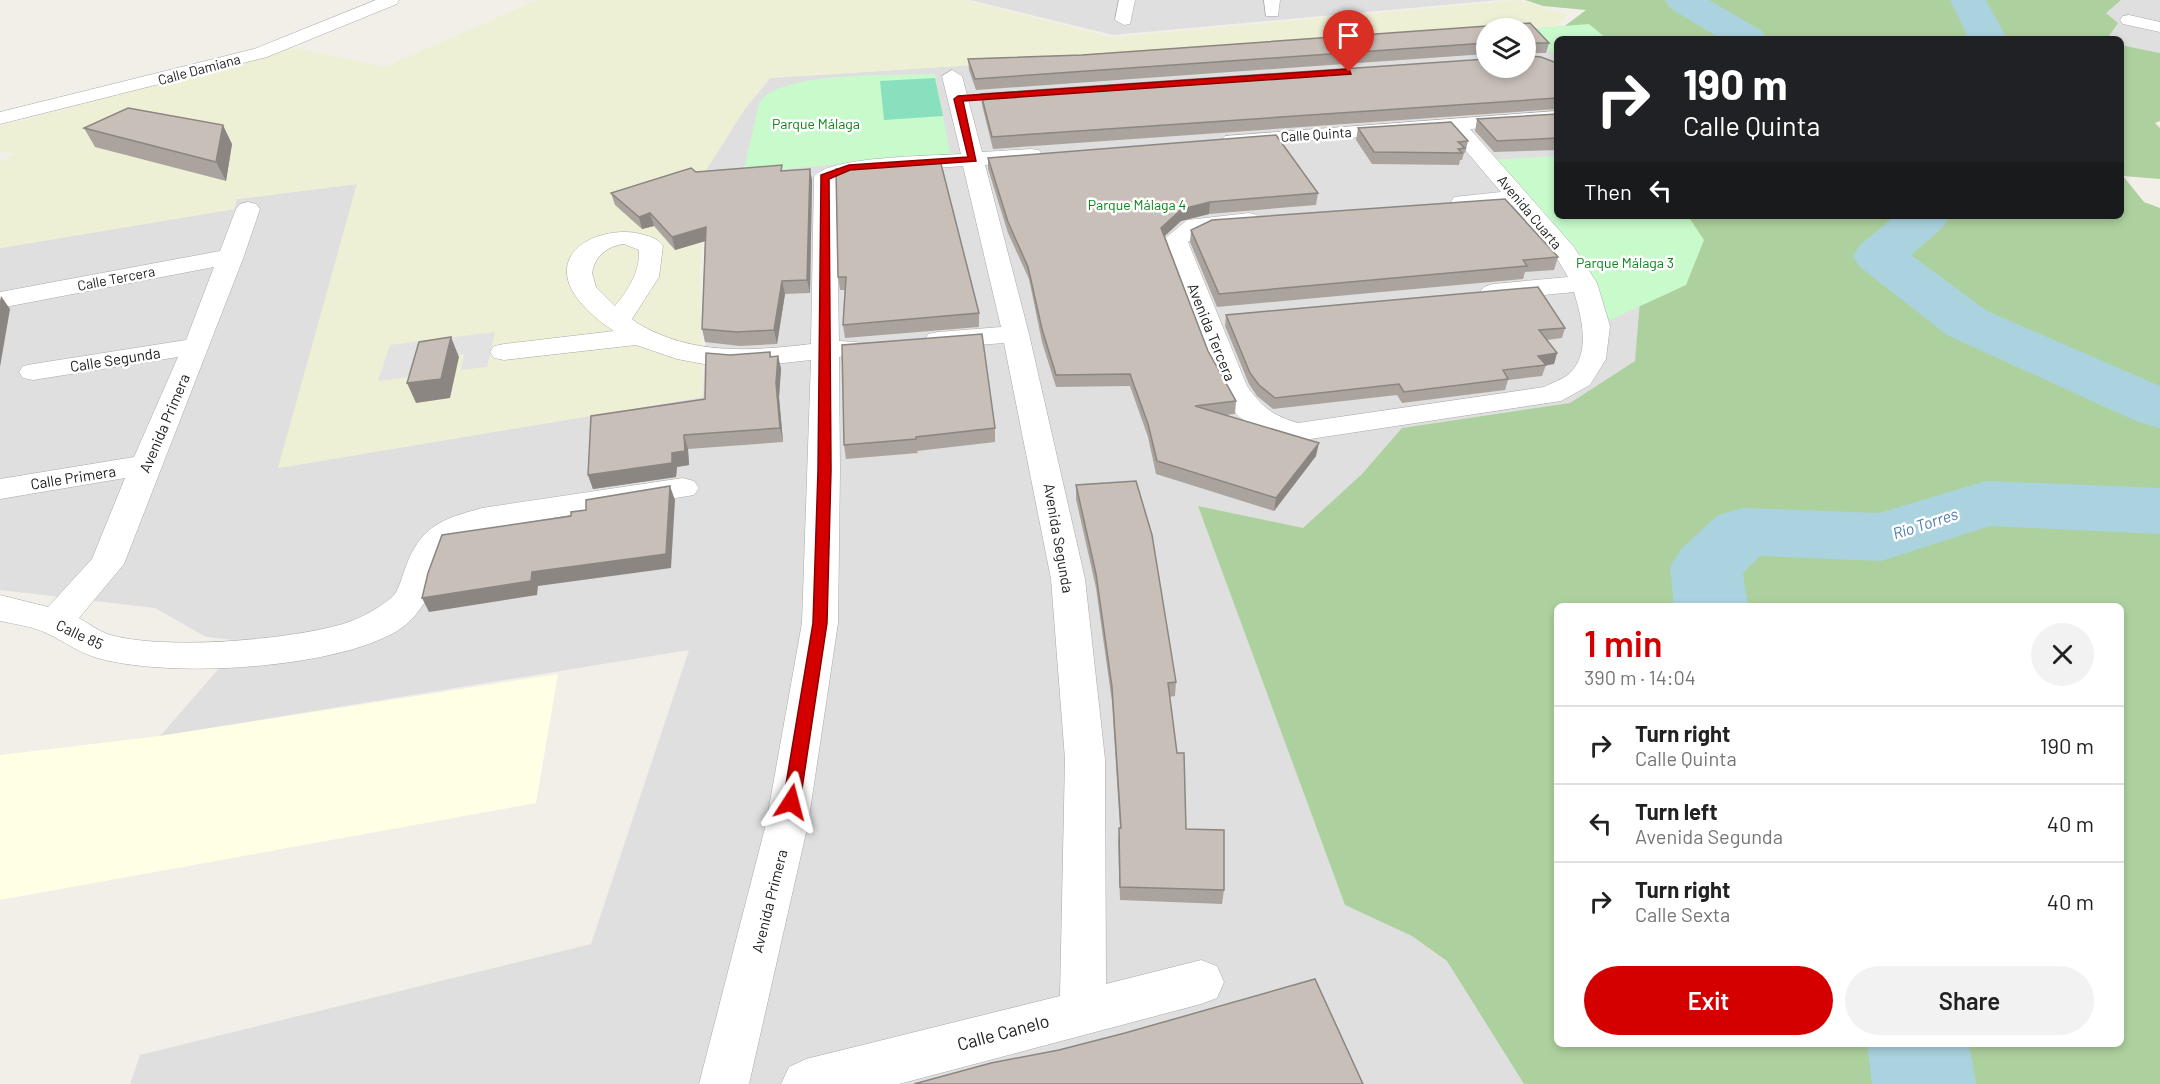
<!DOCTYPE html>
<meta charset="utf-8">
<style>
body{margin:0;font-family:Barlow,sans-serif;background:#f2f2f2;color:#222;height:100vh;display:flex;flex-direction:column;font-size:22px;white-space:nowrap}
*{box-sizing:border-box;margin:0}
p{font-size:20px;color:#767676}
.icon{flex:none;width:33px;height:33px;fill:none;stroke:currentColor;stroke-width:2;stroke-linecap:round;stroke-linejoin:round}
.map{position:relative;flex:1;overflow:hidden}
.drawer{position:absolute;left:1554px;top:603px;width:570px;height:444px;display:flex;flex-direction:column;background:#fff;border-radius:9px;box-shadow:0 3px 9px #0003}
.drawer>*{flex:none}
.top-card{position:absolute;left:1554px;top:36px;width:570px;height:183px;border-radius:9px;box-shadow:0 3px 9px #0003;background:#202124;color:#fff;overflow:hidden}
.buttons{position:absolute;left:1476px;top:18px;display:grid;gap:12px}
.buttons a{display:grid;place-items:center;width:60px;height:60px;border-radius:50%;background:#fff;box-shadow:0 3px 9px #0003;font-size:30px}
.pin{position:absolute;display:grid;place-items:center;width:51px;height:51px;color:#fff;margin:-62px -26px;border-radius:50% 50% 50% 0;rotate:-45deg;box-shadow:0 0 6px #0007}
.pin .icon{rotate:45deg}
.me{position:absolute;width:66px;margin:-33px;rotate:9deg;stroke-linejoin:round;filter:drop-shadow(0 0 4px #0008)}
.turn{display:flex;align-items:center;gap:21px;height:126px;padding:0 30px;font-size:27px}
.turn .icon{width:78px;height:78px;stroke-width:2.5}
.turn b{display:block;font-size:42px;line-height:51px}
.then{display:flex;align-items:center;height:57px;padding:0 30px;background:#0003;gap:12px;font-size:22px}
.round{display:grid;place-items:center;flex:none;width:63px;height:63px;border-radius:32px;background:#f2f2f2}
.summary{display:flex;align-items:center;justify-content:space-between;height:102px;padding:0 30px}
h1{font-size:36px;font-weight:600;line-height:45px;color:#d40000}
.button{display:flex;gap:12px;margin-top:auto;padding:12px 30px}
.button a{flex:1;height:69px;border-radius:36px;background:#d40000;color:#fff;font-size:24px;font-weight:600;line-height:69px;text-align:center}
.button a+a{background:#f2f2f2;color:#222}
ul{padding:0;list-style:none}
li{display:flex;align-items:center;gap:18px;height:78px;padding:0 30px;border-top:2px solid #e0e0e0}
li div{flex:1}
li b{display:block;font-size:22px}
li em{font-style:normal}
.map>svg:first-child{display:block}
.residential{fill:#e0dfdf}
.education{fill:#ffffe5}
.farmland{fill:#eef0d5}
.forest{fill:#add19e;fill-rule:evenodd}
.park{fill:#c8facc}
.pitch{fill:#88e0be}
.parking{fill:#e2e2e2}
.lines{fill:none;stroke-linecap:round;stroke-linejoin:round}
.river{fill:#aad3df;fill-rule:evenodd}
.minor-casing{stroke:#a9a9a9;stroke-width:1}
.minor{fill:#fff;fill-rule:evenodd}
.wall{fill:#aba49e}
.shaded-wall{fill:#8b8681}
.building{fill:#c7bfb8;stroke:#8b8681;stroke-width:1.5}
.route{fill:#d40000;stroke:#8a0000;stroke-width:1.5}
.labels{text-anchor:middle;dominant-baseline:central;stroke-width:5;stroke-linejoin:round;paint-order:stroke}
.far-street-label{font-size:14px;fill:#222;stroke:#fff}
.far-park-label{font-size:14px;fill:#0c8416;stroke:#fff}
.street-label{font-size:15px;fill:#222;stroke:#fff}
.water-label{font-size:16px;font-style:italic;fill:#4a7aab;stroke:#fff}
.near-street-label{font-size:18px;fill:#222;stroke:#fff}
</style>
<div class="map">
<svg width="2160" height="1084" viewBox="0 0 2160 1084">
<rect width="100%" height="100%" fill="#f2efe9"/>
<path class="residential" d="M 970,0 L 1500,0 L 1113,35 Z
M 2062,0 L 2160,0 L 2160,53 L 2121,45 L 2121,39 L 2100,39 Z
M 1589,24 L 1557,39 L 1557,216 L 1707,216 L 1656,377 L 1571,411 L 1411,435 L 1557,895 L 1557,1044 L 1846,1084 L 130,1084 L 140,1055 L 591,944 L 689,650 L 160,736 L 243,641 L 206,637 L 155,608 L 0,590 L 0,248 L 234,209 L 237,199 L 357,184 L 279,468 L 703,397 L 711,230 L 706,170 L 744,110 L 770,78 L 1486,32 L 1486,68 L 1526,68 L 1526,29 Z"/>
<path class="education" d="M 558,674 L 536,803 L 0,900 L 0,755 L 160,736 Z"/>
<path class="farmland" d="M 537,0 L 965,0 L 1111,37 L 1519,0 L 1568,15 L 1555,27 L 1486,28 L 1309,44 L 770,78 L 744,110 L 706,170 L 700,273 L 703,397 L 278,468 L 357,184 L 237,199 L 234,209 L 0,248 L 0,162 L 14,154 L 0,151 L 0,126 L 296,48 L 385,67 Z"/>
<path class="forest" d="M 1525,0 L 2121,0 L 2106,13 L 2118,23 L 2107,39 L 1570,39 L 1558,31 L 1586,10 L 1543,6 Z
M 2121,45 L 2160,53 L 2160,121 L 2155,123 L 2160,128 L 2160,179 L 2123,176 L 2144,202 L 2160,208 L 2160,1084 L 1524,1084 L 1447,961 L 1412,936 L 1345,905 L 1198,506 L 1303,528 L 1362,474 L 1402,428 L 1570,403 L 1635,361 L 1642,277 L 1598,216 L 2121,216 ZM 1557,606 L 2121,606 L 2121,1044 L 1557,1044 Z"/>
<path class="park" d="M 1589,24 L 1607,39 L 1557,39 L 1557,57 L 1526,29 Z
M 935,74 L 950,154 L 743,173 L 759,104 C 774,70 900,76 935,74 Z
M 1557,156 L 1557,216 L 1688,216 L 1704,240 L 1686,285 L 1597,326 L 1584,283 L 1487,160 Z"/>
<path class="pitch" d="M 935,78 L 943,116 L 884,120 L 880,81 Z"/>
<path class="parking" d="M 495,332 L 487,367 L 461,370 L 464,354 L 424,360 L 419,376 L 378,381 L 390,345 Z"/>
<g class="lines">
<path class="river" d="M 1665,0 L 1709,0 L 1762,31 L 1767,39 L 1721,39 L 1670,8 Z
M 1950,0 L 1986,0 L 2007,39 L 1969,39 Z
M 1895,216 L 1950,216 L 1943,227 L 1911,255 L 1987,311 L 2160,386 L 2160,428 L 2138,422 L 1947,335 L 1860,267 L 1853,256 L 1860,245 Z
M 1986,481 L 2160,488 L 2160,534 L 1990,526 L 1881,561 L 1760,556 L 1743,573 L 1748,606 L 1674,606 L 1670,567 L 1681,549 L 1718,515 L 1743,508 L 1879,513 Z
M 1867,1044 L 1969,1044 L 1976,1084 L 1872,1084 Z"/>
<g class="minor-casing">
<path id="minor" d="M 376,0 L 399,0 L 397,4 L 267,57 L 0,124 L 0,112 L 254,49 Z
M 1119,0 L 1135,0 L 1130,24 L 1124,25 L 1115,20 Z
M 1264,0 L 1280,0 L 1278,16 L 1266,16 Z
M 2129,15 L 2160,22 L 2160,32 L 2123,24 L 2120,20 L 2123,16 Z
M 952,70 L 962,76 L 982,152 L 1031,149 L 1039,150 L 1042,155 L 1039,160 L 985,165 L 1029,334 L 1085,579 L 1105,759 L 1106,984 L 1201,960 L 1217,966 L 1224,982 L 1217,998 L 1201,1004 L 899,1084 L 781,1084 L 789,1067 L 806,1059 L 1060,996 L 1065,759 L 1051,579 L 1004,343 L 938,348 L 928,346 L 925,340 L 928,334 L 938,332 L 1001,327 L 963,166 L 852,174 L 836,180 L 839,341 L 857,342 L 861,348 L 857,354 L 839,357 L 840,470 L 838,623 L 808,824 L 749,1084 L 699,1084 L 766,824 L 802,623 L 811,360 L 755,366 L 709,365 L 677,359 L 636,345 L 504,360 L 494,358 L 490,352 L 494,346 L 504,344 L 614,331 C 598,321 573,300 568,280 C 558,240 616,225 644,235 C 652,237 658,239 663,246 L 659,277 L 632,319 L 637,323 C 693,356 750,351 811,344 L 814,177 C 828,156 933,156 961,154 L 942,76 ZM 624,244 L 639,250 C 640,272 629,289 615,306 L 596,287 L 592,273 C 595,256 607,246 624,244 Z
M 1557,111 L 1557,123 L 1470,129 L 1574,247 L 1597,283 L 1610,326 L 1606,359 L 1590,385 L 1561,401 L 1297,441 C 1278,436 1258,432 1242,419 C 1215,397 1178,278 1163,240 L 1187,220 L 1249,213 L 1257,215 L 1261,220 L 1257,225 C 1232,231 1210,225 1188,242 L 1247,386 C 1263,408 1272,415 1298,423 L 1544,387 C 1551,383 1562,380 1569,374 C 1592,353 1581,316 1574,292 L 1493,300 L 1484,297 L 1480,292 L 1484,287 L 1493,284 L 1568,277 L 1555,255 L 1512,205 L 1462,209 L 1454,207 L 1451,202 L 1454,197 L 1501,192 L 1449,131 L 1232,146 L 1225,144 L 1221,140 L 1225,136 Z
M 248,202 L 256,204 L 260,209 L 244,256 L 124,564 L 79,618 C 88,623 97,630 107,634 C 161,651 288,640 343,624 C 361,618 376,610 391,598 C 399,591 401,579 405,569 C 421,526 439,520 482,508 L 683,478 L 694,481 L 699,488 L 694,495 L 485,529 C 472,533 457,538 448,547 C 443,554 440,565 438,572 C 430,596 419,617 397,631 C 333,669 173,678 101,659 C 80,654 64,641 44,632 C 30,626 14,624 0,621 L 0,595 L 48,607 L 92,559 L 125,478 L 0,499 L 0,479 L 134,457 L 178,357 L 33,380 L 23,378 L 19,372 L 23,366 L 33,364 L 186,340 L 214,267 L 0,308 L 0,292 L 220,251 L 236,209 L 240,204 Z"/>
</g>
<use href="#minor" class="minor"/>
</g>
<path class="wall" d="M 1530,23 L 1549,43 L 1546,53 L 1528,53 L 1529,56 L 1557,63 L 1557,109 L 993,149 L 982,105 L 981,94 L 1526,68 L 1486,28 L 1486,54 L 976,90 L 969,70 L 968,59 L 1082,55 Z
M 1557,114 L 1557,150 L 1494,152 L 1475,131 L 1477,119 Z
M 84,128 L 232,144 L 226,181 L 95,147 Z
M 1358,128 L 1468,141 L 1465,153 L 1464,153 L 1462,160 L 1460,160 L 1459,165 L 1372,164 L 1356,140 Z
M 988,158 L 1318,193 L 1316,205 L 1209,214 L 1181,221 L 1165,236 L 1208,351 L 1236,401 L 1235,414 L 1225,415 L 1316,456 L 1274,511 L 1156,474 L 1148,437 L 1130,386 L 1056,387 L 1042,342 L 1029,279 L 1008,233 L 988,169 Z
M 940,160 L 979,313 L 979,327 L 845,338 L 843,325 L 845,290 L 840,290 L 838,277 Z
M 810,169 L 812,181 L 810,293 L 785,294 L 777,344 L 740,346 L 705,342 L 702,329 L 705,241 L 675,250 L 654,226 L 642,229 L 615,205 L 611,193 L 696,172 L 783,171 Z
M 1191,230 L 1558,257 L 1554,270 L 1525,272 L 1523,279 L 1217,307 L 1190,242 Z
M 1226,315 L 1565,328 L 1562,338 L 1547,340 L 1557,353 L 1554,364 L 1546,365 L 1542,376 L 1508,380 L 1505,390 L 1402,403 L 1397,395 L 1273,409 L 1257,396 L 1249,384 L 1225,326 Z
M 770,352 L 771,356 L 778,356 L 781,369 L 779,397 L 783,442 L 688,449 L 689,465 L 677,467 L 676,477 L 593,489 L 588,475 L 705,399 L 730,355 Z
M 995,428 L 995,442 L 917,451 L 918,453 L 846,459 L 844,445 Z
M 1076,485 L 1176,682 L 1175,696 L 1169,697 L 1186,829 L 1224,890 L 1222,904 L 1120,900 L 1118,841 L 1120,828 L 1112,702 L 1096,588 L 1076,499 Z"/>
<path class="shaded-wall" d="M 223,125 L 232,144 L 226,181 L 216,162 Z
M 810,169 L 812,181 L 810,293 L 807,280 Z
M 1210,202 L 1209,214 L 1181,221 L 1161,239 L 1161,228 L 1182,209 Z
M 650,213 L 654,226 L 642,229 L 639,217 Z
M 706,227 L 709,240 L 675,250 L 672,237 Z
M 782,281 L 785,294 L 777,344 L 774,330 Z
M 1,296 L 10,309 L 0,367 L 0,301 Z
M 451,337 L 459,357 L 450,398 L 416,403 L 407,383 Z
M 1557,353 L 1554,364 L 1535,367 L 1538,356 Z
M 778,356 L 781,369 L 779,397 L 783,442 L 780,428 L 776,383 Z
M 684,435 L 688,449 L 689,465 L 677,467 L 676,477 L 593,489 L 588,475 Z
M 1319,443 L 1316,456 L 1274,511 L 1276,498 Z
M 670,486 L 675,500 L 671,568 L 538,586 L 537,595 L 429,612 L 422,598 L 532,572 Z"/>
<path class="building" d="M 1530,23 L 1549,43 L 1527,43 L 1529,56 L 1541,57 L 1557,63 L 1557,98 L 992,137 L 981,94 L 1486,59 L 1486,68 L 1526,68 L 1526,28 L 1486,28 L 1486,43 L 975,79 L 968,59 L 1082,55 Z
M 128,108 L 223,125 L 216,162 L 84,128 Z
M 1557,114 L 1557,138 L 1497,141 L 1477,119 Z
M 1451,122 L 1468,141 L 1458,142 L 1465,148 L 1458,149 L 1462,153 L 1374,152 L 1358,128 Z
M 1276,135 L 1318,193 L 1210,202 L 1182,209 L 1161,228 L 1208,351 L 1236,401 L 1195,406 L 1319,443 L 1276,498 L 1157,461 L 1148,424 L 1130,374 L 1056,375 L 1042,329 L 1028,267 L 1008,222 L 988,158 Z
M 940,160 L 979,313 L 843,325 L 846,277 L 838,277 L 836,169 Z
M 782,165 L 781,171 L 810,169 L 807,280 L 782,281 L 774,330 L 737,332 L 702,329 L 706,227 L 672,237 L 650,213 L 639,217 L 611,193 L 691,168 L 696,172 Z
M 1505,199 L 1558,257 L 1523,260 L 1527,266 L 1219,294 L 1191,230 L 1212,220 Z
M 1538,287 L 1565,328 L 1539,330 L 1557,353 L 1538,356 L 1546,365 L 1503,370 L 1508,379 L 1404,392 L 1399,384 L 1275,398 L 1259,385 L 1250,373 L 1226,315 Z
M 982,334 L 995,428 L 916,437 L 916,439 L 844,445 L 842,345 Z
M 451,337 L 441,379 L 407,383 L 419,342 Z
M 770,352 L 770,357 L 778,356 L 776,383 L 780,428 L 684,435 L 685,451 L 672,453 L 672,463 L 588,475 L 591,416 L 705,399 L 706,353 L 730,355 Z
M 1136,481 L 1152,535 L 1176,682 L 1168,683 L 1177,753 L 1184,753 L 1186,829 L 1224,830 L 1224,890 L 1120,887 L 1119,828 L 1121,828 L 1112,687 L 1096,574 L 1076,485 Z
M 670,486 L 666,554 L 532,572 L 531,581 L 422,598 L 428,573 L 442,535 L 571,516 L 571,512 L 586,510 L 586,500 Z
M 1315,979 L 1363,1084 L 914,1084 L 991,1063 L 1059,1050 L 1125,1033 Z"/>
<path class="route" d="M 1349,69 L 1351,74 L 963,101 L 976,161 L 850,170 L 829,179 L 831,470 L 827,623 L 800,802 L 797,807 L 785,807 L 783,802 L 813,623 L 818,470 L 821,175 L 849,165 L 968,157 L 954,99 L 958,96 Z"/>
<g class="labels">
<g class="far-street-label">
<text transform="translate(199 69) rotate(-15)">Calle Damiana</text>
<text transform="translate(1316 134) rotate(-4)">Calle Quinta</text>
<text transform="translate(1530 212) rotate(50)">Avenida Cuarta</text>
<text transform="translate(116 278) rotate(-11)">Calle Tercera</text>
</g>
<g class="far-park-label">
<text x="816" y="123">Parque Málaga</text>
<text x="1137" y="204">Parque Málaga 4</text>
<text x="1625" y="262">Parque Málaga 3</text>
</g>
<g class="street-label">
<text transform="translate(1212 332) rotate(68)">Avenida Tercera</text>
<text transform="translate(115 359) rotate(-9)">Calle Segunda</text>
<text transform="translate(164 423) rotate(-67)">Avenida Primera</text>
<text transform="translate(73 477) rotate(-9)">Calle Primera</text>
<text transform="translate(1059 538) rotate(80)">Avenida Segunda</text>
<text transform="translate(80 634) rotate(25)">Calle 85</text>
<text transform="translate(769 901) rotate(-76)">Avenida Primera</text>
</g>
<g class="water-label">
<text transform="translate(1925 523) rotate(-18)">Río Torres</text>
</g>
<g class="near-street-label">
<text transform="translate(1003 1032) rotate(-15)">Calle Canelo</text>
</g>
</g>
</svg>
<div class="buttons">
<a><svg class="icon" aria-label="layers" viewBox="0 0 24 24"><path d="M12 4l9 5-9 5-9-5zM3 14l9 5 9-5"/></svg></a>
</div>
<div class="pin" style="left:1349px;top:72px;background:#d93025"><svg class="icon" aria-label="arrive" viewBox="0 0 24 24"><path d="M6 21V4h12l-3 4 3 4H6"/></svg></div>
<svg class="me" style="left:791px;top:802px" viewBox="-20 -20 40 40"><path d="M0-17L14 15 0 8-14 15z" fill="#d40000" stroke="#fff" stroke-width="4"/></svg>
<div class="top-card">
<div class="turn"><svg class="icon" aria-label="right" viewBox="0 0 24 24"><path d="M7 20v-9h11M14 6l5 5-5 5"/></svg><div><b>190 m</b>Calle Quinta</div></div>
<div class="then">Then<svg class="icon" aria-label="left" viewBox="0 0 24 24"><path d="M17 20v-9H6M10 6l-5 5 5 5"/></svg></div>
</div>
<section class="drawer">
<div class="summary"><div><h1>1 min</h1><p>390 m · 14:04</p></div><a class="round"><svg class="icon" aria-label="close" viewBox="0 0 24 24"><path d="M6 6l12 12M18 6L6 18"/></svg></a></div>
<ul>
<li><svg class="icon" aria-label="right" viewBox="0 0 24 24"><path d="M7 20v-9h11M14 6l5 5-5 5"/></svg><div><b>Turn right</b><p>Calle Quinta</p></div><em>190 m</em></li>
<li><svg class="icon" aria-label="left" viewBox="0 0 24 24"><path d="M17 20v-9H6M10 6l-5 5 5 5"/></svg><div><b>Turn left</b><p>Avenida Segunda</p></div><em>40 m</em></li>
<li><svg class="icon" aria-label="right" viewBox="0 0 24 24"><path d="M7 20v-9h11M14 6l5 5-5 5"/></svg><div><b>Turn right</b><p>Calle Sexta</p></div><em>40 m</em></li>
</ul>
<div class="button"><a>Exit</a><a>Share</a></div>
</section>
</div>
